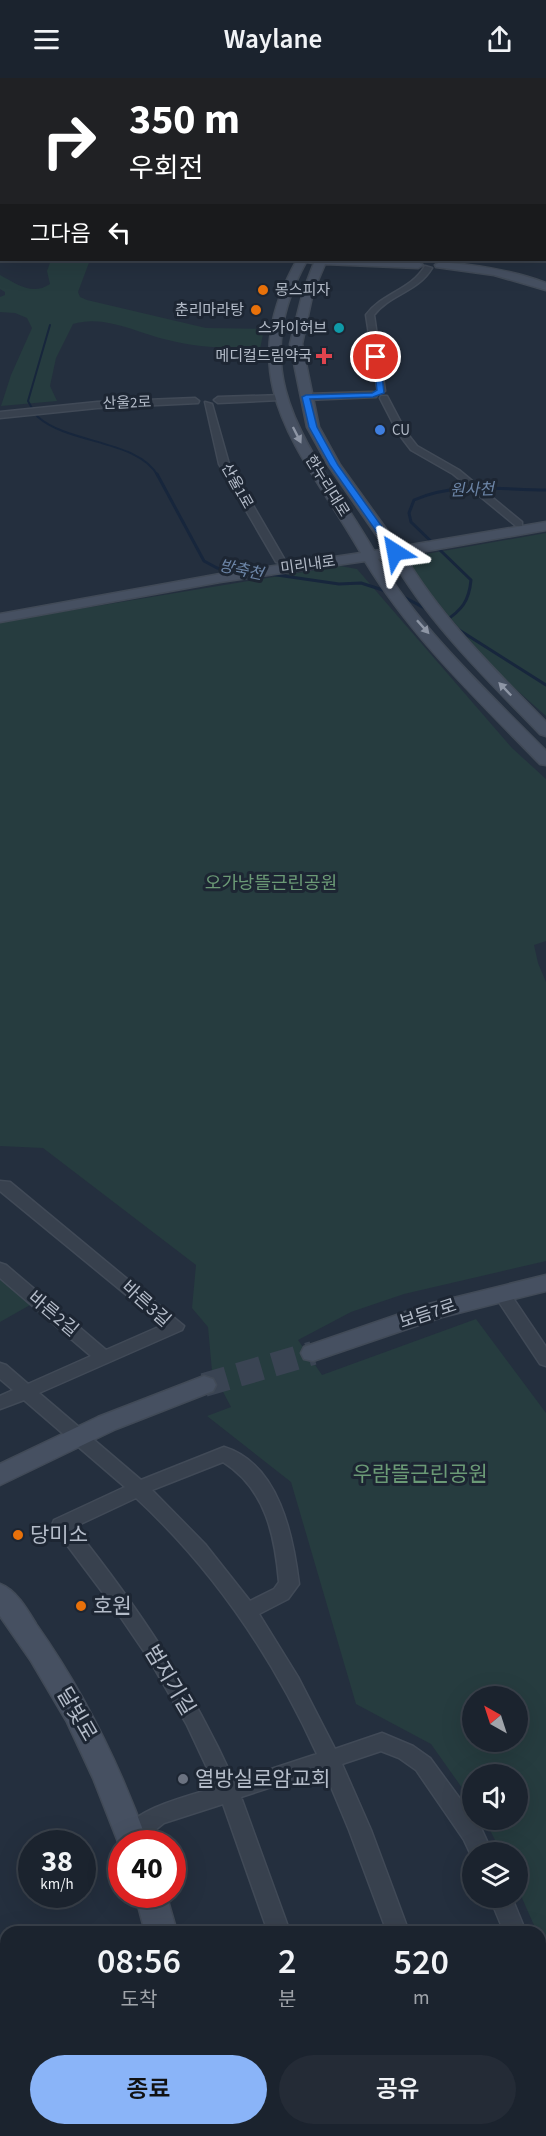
<!DOCTYPE html>
<html lang="ko">
<meta charset="utf-8">
<style>
body{margin:0;font-family:"Source Sans 3","Noto Sans KR",sans-serif;background:#242b36;color:#f1f3f6;height:100vh;display:flex;flex-direction:column;font-size:22px;white-space:nowrap}
*{box-sizing:border-box;margin:0}
p{font-size:20px;color:#a0a4aa}
.icon{flex:none;width:33px;height:33px;fill:none;stroke:currentColor;stroke-width:2;stroke-linecap:round;stroke-linejoin:round}
.map{position:relative;flex:1;overflow:hidden}
.sheet{position:absolute;left:0px;top:1848px;width:546px;height:210px;display:flex;flex-direction:column;background:#1b232e;border-radius:18px 18px 0 0;box-shadow:0 6px 24px #0002,0 0 0 2px #39404a}
.sheet>*{flex:none}
.top-card{position:absolute;left:0px;top:0px;width:546px;height:183px;box-shadow:0 6px 24px #0002,0 0 0 2px #39404a;background:#202124;color:#fff;overflow:hidden}
.needle{width:39px;rotate:321deg}
.controls{position:absolute;left:462px;top:1608px;display:grid;gap:12px}
.controls a{display:grid;place-items:center;width:66px;height:66px;border-radius:50%;background:#1b232e;box-shadow:0 6px 24px #0002,0 0 0 2px #39404a;font-size:30px}
.speed{position:absolute;left:18px;top:1752px;display:flex;gap:12px;font-size:30px;font-weight:700;text-align:center}
.speed>*{display:grid;place-content:center;width:78px;height:78px;border-radius:50%;background:#1b232e;box-shadow:0 6px 24px #0002,0 0 0 2px #39404a;line-height:1}
.speed small{font-size:15px;font-weight:400}
.speed .limit{border:9px solid #d22;background:#fff;color:#111}
.pin{position:absolute;display:grid;place-items:center;width:51px;height:51px;color:#fff;margin:-26px;border:3px solid #fff;border-radius:50%;box-shadow:0 2px 6px #0007}
.me{position:absolute;width:66px;margin:-33px;rotate:326deg;stroke-linejoin:round;filter:drop-shadow(0 0 4px #0008)}
.turn{display:flex;align-items:center;gap:21px;height:126px;padding:0 30px;font-size:27px}
.turn .icon{width:78px;height:78px;stroke-width:2.5}
.turn b{display:block;font-size:42px;line-height:51px}
.then{display:flex;align-items:center;height:57px;padding:0 30px;background:#0003;gap:12px;font-size:22px}
.eta{display:flex;justify-content:space-evenly;align-items:center;height:102px;text-align:center}
.eta b{font-size:36px;font-weight:600;line-height:42px}
.primary-button{display:flex;gap:12px;margin-top:auto;padding:12px 30px}
.primary-button a{flex:1;height:69px;border-radius:36px;background:#8ab4f8;color:#111;font-size:24px;font-weight:600;line-height:69px;text-align:center}
.primary-button a+a{background:#242b36;color:#f1f3f6}
header{display:flex;justify-content:space-between;align-items:center;height:78px;padding:0 30px;background:#1b232e;font-size:27px;font-weight:600}
.map>svg:first-child{display:block}
.green{fill:#263c3f;fill-rule:evenodd}
.lines{fill:none;stroke-linecap:round;stroke-linejoin:round}
.stream-far1{stroke:#17263c;stroke-width:2}
.stream{stroke:#17263c;stroke-width:3}
.secondary-tunnel{stroke:#3a4453;stroke-width:24;stroke-dasharray:24 12;stroke-linecap:butt}
.street-casing{stroke:#414a57;stroke-width:3}
.secondary-casing{stroke:#414a57;stroke-width:3}
.highway-casing{stroke:#434c59;stroke-width:3}
.street{fill:#38414e;fill-rule:evenodd}
.secondary{fill:#465061;fill-rule:evenodd}
.highway{fill:#746855;fill-rule:evenodd}
.oneway{fill:#8e96a5}
.route{fill:#1a73e8;stroke:#114b97;stroke-width:1.5}
.food-dot{fill:#e8710a;stroke:#1d2633;stroke-width:2}
.culture-dot{fill:#0f9aa8;stroke:#1d2633;stroke-width:2}
.health-dot{fill:#e0444e;stroke:#1d2633;stroke-width:2}
.shop-dot{fill:#3f7fe0;stroke:#1d2633;stroke-width:2}
.worship-dot{fill:#6b7280;stroke:#1d2633;stroke-width:2}
.labels{text-anchor:middle;dominant-baseline:central;stroke-width:6;stroke-linejoin:round;paint-order:stroke}
.far-poi-label{font-size:15px;fill:#b4bcc9;stroke:#1d2633;text-anchor:end}
.far-street-label{font-size:15px;fill:#b4bcc9;stroke:#1d2633}
.far-water-label{font-size:16px;font-style:italic;fill:#6d86a8;stroke:#1d2633}
.park-label{font-size:18px;fill:#6b9a76;stroke:#1d2633}
.street-label{font-size:18px;fill:#b4bcc9;stroke:#1d2633}
.near-park-label{font-size:21px;fill:#6b9a76;stroke:#1d2633}
.near-poi-label{font-size:21px;fill:#b4bcc9;stroke:#1d2633;text-anchor:start}
.near-street-label{font-size:21px;fill:#b4bcc9;stroke:#1d2633}
</style>
<header><svg class="icon" aria-label="menu" viewBox="0 0 24 24"><path d="M4 6h16M4 12h16M4 18h16"/></svg>Waylane<svg class="icon" aria-label="share" viewBox="0 0 24 24"><path d="M12 15V3M7 8l5-5 5 5M5 13v7h14v-7"/></svg></header>
<div class="map">
<svg width="546" height="2058" viewBox="0 0 546 2058">
<rect width="100%" height="100%" fill="#242f3e"/>
<path class="green" d="M 51,182 L 90,182 L 78,214 L 80,219 L 87,222 L 206,250 L 264,251 L 260,271 C 230,270 198,270 168,262 C 137,255 105,236 73,246 L 56,280 L 50,308 L 57,323 L 1,328 L 11,297 L 32,250 L 27,240 L 15,235 L 0,234 L 0,219 L 5,217 L 5,214 L 0,211 L 0,197 C 17,206 32,218 50,206 L 47,193 Z
M 546,455 L 546,638 L 501,598 L 447,536 L 403,480 Z
M 340,488 L 357,491 L 512,670 L 546,701 L 546,863 L 534,867 L 538,885 L 546,904 L 546,1183 L 404,1216 L 351,1234 L 298,1262 L 322,1297 L 476,1241 L 546,1335 L 546,1875 L 540,1861 L 540,1854 L 537,1854 L 518,1811 L 518,1774 L 501,1774 L 485,1742 L 518,1742 L 518,1696 L 472,1696 L 472,1724 L 431,1666 L 356,1626 L 291,1404 L 207,1338 L 231,1329 L 212,1293 L 208,1249 L 192,1230 L 196,1187 L 43,1070 L 0,1068 L 0,544 ZM 472,1618 L 518,1618 L 518,1664 L 472,1664 Z
M 0,1201 L 30,1227 L 0,1244 Z
M 546,2015 L 546,2058 L 491,2058 L 490,2052 L 540,2052 L 540,2018 Z
M 6,2036 L 6,2052 L 50,2052 L 49,2058 L 0,2058 L 0,2040 Z"/>
<g class="lines">
<path class="stream-far1" d="M 50,247 L 28,323 C 31,328 34,335 38,339 C 68,366 139,362 158,398"/>
<path class="stream" d="M 157,396 L 204,483 L 217,490 L 238,494
M 270,496 L 339,506 L 361,505 L 389,514
M 402,518 L 430,533
M 445,543 C 462,532 469,523 471,502 L 411,444 L 409,435 L 414,422 C 457,403 501,412 546,412
M 456,550 L 546,607"/>
<path class="secondary-tunnel" d="M 204,1307 L 313,1275"/>
<g class="street-casing">
<path id="street" d="M 74,0 L 80,0 L 73,2 Z
M 0,73 L 2,73 L 2,77 L 0,77 Z
M 0,138 L 2,138 L 2,142 L 0,142 Z
M 425,188 L 432,190 C 418,214 390,216 374,237 L 385,313 L 378,315 L 366,237 C 382,215 411,212 425,188 Z
M 373,314 L 377,317 L 376,319 L 306,322 L 302,319 L 306,316 Z
M 283,317 L 284,319 L 280,322 L 218,325 L 214,322 L 218,319 Z
M 381,318 L 387,318 L 406,354 L 417,368 L 459,392 L 522,444 L 522,448 L 516,448 L 453,396 L 411,372 L 398,355 L 380,320 Z
M 195,320 L 199,323 L 198,325 L 97,330 L 0,340 L 0,334 L 97,324 Z
M 205,324 L 212,326 L 229,386 L 286,484 L 285,486 L 276,484 L 219,386 Z
M 0,1103 L 10,1104 L 184,1248 L 182,1252 L 39,1315 L 141,1402 L 224,1369 C 279,1386 293,1457 299,1506 L 288,1521 L 259,1536 L 298,1599 L 335,1671 L 382,1655 L 413,1668 L 430,1680 L 480,1748 L 492,1774 L 472,1774 L 472,1779 L 464,1762 L 416,1692 L 399,1680 L 381,1673 L 342,1686 L 371,1752 L 409,1854 L 387,1854 L 349,1752 L 324,1692 L 241,1719 L 290,1854 L 268,1854 L 223,1726 L 164,1745 L 139,1765 L 123,1765 L 120,1758 C 134,1729 188,1719 216,1709 L 187,1647 L 149,1581 L 115,1531 L 52,1447 L 54,1442 L 125,1409 L 24,1322 L 0,1331 L 0,1318 L 13,1312 L 0,1301 L 0,1285 L 6,1287 L 28,1306 L 91,1278 L 0,1200 L 0,1185 L 6,1187 L 106,1272 L 163,1247 L 0,1113 ZM 223,1384 C 266,1411 275,1458 279,1504 L 274,1511 L 250,1523 L 205,1466 L 152,1412 ZM 136,1420 C 214,1492 273,1580 317,1676 L 234,1703 C 192,1610 138,1529 74,1449 Z
M 501,1209 L 507,1211 L 546,1269 L 546,1288 L 540,1286 L 493,1215 L 495,1211 Z
M 490,1820 L 512,1820 L 526,1854 L 504,1854 Z
M 540,1908 L 546,1911 L 546,1970 L 540,1972 Z
M 334,2052 L 358,2052 L 360,2058 L 336,2058 Z
M 467,2052 L 491,2052 L 493,2058 L 469,2058 Z"/>
</g>
<g class="secondary-casing">
<path id="secondary" d="M 544,29 L 546,29 L 546,35 L 544,35 Z
M 297,182 L 418,184 L 423,187 L 418,190 L 325,186 L 313,214 L 302,266 L 319,349 L 340,387 L 399,469 L 546,444 L 546,452 L 404,477 C 441,540 495,592 546,644 L 546,658 L 540,656 C 487,601 429,546 391,479 L 378,481 C 422,553 487,613 546,673 L 546,687 L 540,686 C 478,622 411,559 365,483 L 220,504 L 0,544 L 0,536 L 220,496 L 361,475 C 302,372 228,305 297,182 ZM 306,184 L 314,185 L 303,214 L 290,266 L 307,349 L 328,387 L 386,471 L 374,473 C 316,373 240,305 306,184 Z
M 440,184 C 476,187 512,192 546,205 L 546,212 L 494,197 L 436,189 L 435,187 Z
M 546,1197 L 546,1213 L 442,1239 L 313,1283 L 304,1281 L 301,1275 L 304,1269 L 429,1226 Z
M 204,1298 L 213,1301 L 216,1307 L 213,1313 L 116,1351 L 0,1407 L 0,1386 L 98,1339 Z
M 0,1506 C 16,1512 27,1531 36,1546 C 84,1614 120,1687 148,1766 L 122,1766 L 122,1774 L 93,1700 L 67,1644 L 31,1583 L 0,1538 Z
M 135,1816 L 166,1816 L 177,1854 L 145,1854 Z
M 205,2052 L 239,2052 L 241,2058 L 207,2058 Z"/>
</g>
<g class="highway-casing">
<path id="highway" d="M 0,3 L 2,3 L 0,11 Z"/>
</g>
<use href="#street" class="street"/>
<use href="#secondary" class="secondary"/>
<use href="#highway" class="highway"/>
</g>
<defs><path id="oneway-solid" d="M-6-.8H1V-3.2L6.5 0L1 3.2V.8H-6Z" transform="scale(1.5)"/></defs>
<g class="oneway">
<use href="#oneway-solid" transform="translate(297 357) rotate(63)"/>
<use href="#oneway-solid" transform="translate(423 549) rotate(48)"/>
<use href="#oneway-solid" transform="translate(505 611) rotate(-134)"/>
</g>
<path class="route" d="M 376,277 L 380,279 L 384,315 L 373,319 L 310,321 L 317,349 L 338,387 L 400,474 L 395,477 L 392,476 L 330,387 L 309,349 L 302,319 L 306,317 L 372,315 L 377,312 L 373,279 Z"/>
<g class="food-dot">
<circle cx="263" cy="212" r="6"/>
<circle cx="256" cy="232" r="6"/>
<circle cx="18" cy="1457" r="6"/>
<circle cx="81" cy="1528" r="6"/>
</g>
<circle class="culture-dot" cx="339" cy="250" r="6"/>
<path class="health-dot" d="M321 269h6v6h6v6h-6v6h-6v-6h-6v-6h6z"/>
<circle class="shop-dot" cx="380" cy="352" r="6"/>
<circle class="worship-dot" cx="183" cy="1701" r="6"/>
<g class="labels">
<g class="far-poi-label">
<text x="275" y="212" text-anchor="start">몽스피자</text>
<text x="244" y="232">춘리마라탕</text>
<text x="327" y="250">스카이허브</text>
<text x="312" y="278">메디컬드림약국</text>
<text x="392" y="352" text-anchor="start">CU</text>
</g>
<g class="far-street-label">
<text transform="translate(127 325) rotate(-2)">산울2로</text>
<text transform="translate(237 408) rotate(61)">산울1로</text>
<text transform="translate(327 408) rotate(58)">한누리대로</text>
<text transform="translate(308 487) rotate(-8)">미리내로</text>
</g>
<g class="far-water-label">
<text transform="translate(472 412) rotate(-2)">원사천</text>
<text transform="translate(241 492) rotate(12)">방축천</text>
</g>
<g class="park-label">
<text x="271" y="805">오가낭뜰근린공원</text>
</g>
<g class="street-label">
<text transform="translate(146 1226) rotate(42)">바른3길</text>
<text transform="translate(53 1236) rotate(40)">바른2길</text>
<text transform="translate(428 1236) rotate(-18)">보듬7로</text>
</g>
<g class="near-park-label">
<text x="420" y="1396">우람뜰근린공원</text>
</g>
<g class="near-poi-label">
<text x="30" y="1457">당미소</text>
<text x="93" y="1528">호원</text>
<text x="195" y="1701">열방실로암교회</text>
</g>
<g class="near-street-label">
<text transform="translate(170 1602) rotate(59)">범지기길</text>
<text transform="translate(77 1636) rotate(60)">달빛로</text>
</g>
</g>
</svg>
<div class="controls">
<a><svg class="needle" viewBox="-14 -14 28 28"><path d="M0-13l5 13h-10z" fill="#e53935"/><path d="M0 13l5-13h-10z" fill="#a0a4aa"/></svg></a>
<a><svg class="icon" aria-label="sound" viewBox="0 0 24 24"><path d="M4 9h4l5-4v14l-5-4H4zM17 9q2 3 0 6"/></svg></a>
<a><svg class="icon" aria-label="layers" viewBox="0 0 24 24"><path d="M12 4l9 5-9 5-9-5zM3 14l9 5 9-5"/></svg></a>
</div>
<div class="speed"><div>38<small>km/h</small></div><div class="limit">40</div></div>
<div class="pin" style="left:376px;top:279px;background:#d93025"><svg class="icon" aria-label="arrive" viewBox="0 0 24 24"><path d="M6 21V4h12l-3 4 3 4H6"/></svg></div>
<svg class="me" style="left:395px;top:474px" viewBox="-20 -20 40 40"><path d="M0-17L14 15 0 8-14 15z" fill="#1a73e8" stroke="#fff" stroke-width="4"/></svg>
<div class="top-card">
<div class="turn"><svg class="icon" aria-label="right" viewBox="0 0 24 24"><path d="M7 20v-9h11M14 6l5 5-5 5"/></svg><div><b>350 m</b>우회전</div></div>
<div class="then">그다음<svg class="icon" aria-label="left" viewBox="0 0 24 24"><path d="M17 20v-9H6M10 6l-5 5 5 5"/></svg></div>
</div>
<section class="sheet">
<div class="eta">
<div><b>08:56</b><p>도착</p></div>
<div><b>2</b><p>분</p></div>
<div><b>520</b><p>m</p></div>
</div>
<div class="primary-button"><a>종료</a><a>공유</a></div>
</section>
</div>
